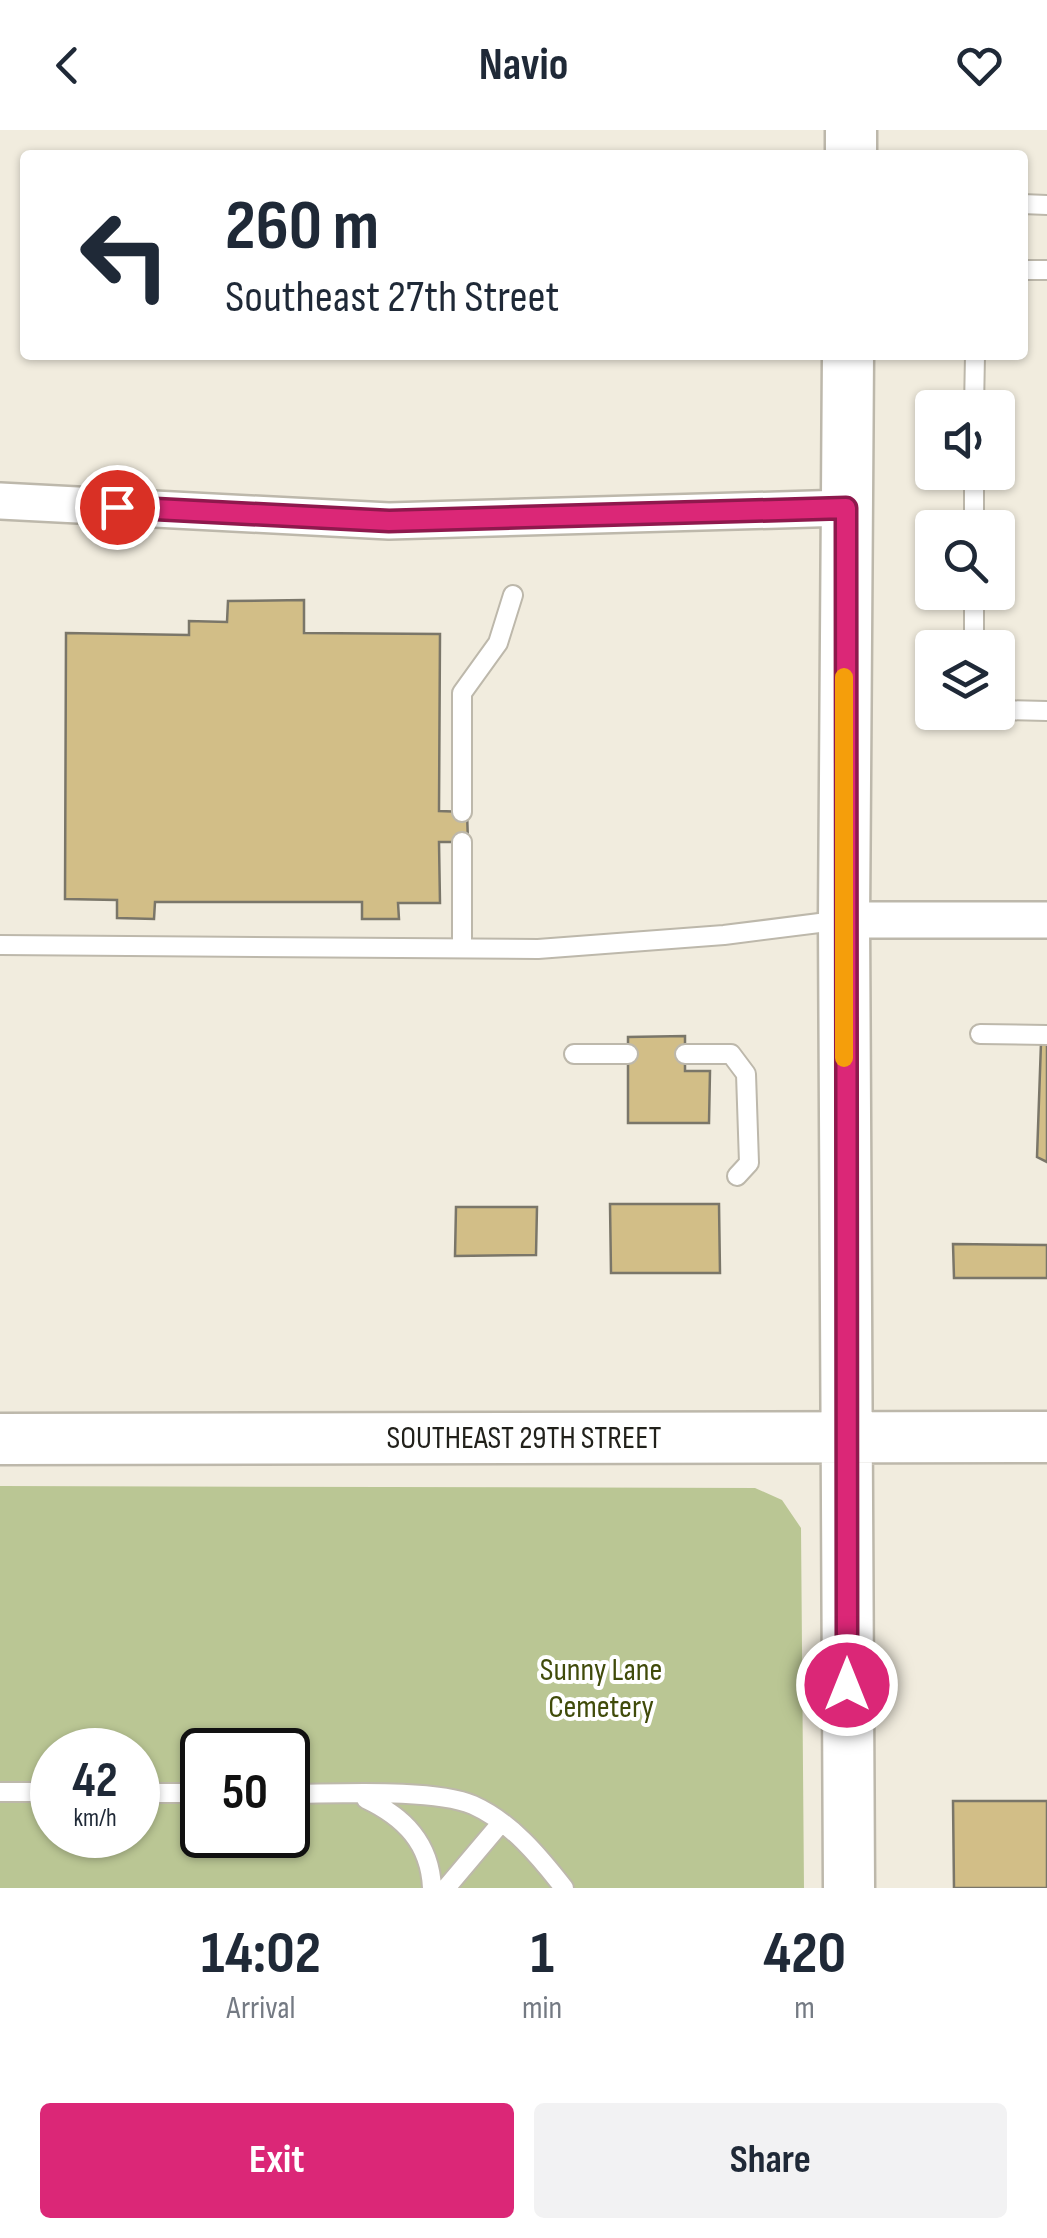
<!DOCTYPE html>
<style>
body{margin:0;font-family:"Sofia Sans Condensed",sans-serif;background:#f2f2f3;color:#1f2937;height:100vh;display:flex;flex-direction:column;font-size:38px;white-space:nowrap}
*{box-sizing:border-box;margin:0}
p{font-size:32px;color:#747a83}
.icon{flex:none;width:55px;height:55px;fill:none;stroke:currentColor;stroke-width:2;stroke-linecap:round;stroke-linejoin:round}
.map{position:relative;height:1758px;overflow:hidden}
.details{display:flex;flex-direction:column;background:#fff;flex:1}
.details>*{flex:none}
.hud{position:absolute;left:20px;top:20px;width:1008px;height:210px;border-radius:10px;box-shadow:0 2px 8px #0004;background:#fff;color:#1f2937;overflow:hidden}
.fabs{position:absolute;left:915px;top:260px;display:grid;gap:20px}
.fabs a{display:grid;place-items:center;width:100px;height:100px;border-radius:10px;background:#fff;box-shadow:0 2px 8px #0004;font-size:50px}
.speed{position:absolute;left:30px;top:1598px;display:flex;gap:20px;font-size:50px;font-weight:700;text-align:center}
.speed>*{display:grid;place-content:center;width:130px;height:130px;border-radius:50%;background:#fff;box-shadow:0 2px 8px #0004;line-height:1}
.speed small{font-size:25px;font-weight:400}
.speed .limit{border:5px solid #111;border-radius:15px;background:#fff;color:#111}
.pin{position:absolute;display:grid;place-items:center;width:85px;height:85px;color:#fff;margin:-42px;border:5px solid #fff;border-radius:50%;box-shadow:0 2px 10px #0007}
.me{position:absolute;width:110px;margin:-55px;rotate:0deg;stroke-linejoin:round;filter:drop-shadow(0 0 8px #0008)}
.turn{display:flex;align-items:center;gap:35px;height:210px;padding:0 40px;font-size:45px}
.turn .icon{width:130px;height:130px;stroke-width:2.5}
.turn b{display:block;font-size:70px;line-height:85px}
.eta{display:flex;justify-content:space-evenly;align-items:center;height:170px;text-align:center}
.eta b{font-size:60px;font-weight:700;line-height:70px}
.primary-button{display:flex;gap:20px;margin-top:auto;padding:20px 40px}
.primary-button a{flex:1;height:115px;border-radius:10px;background:#db2777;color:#fff;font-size:40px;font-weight:700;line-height:115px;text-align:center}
.primary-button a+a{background:#f2f2f3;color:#1f2937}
header{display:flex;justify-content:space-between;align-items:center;height:130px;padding:0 40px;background:#fff;font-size:45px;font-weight:700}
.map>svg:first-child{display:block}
.green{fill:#bac694;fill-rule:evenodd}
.building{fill:#d2be87;stroke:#7a7669;stroke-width:2.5}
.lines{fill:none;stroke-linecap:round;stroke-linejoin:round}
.lane-casing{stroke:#bdb8ab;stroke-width:22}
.street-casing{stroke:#bdb8ab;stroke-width:40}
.secondary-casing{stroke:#bdb8ab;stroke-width:55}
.lane{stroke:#fff;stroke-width:18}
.street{stroke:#fff;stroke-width:35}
.secondary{stroke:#fff;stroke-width:50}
.route-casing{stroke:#8e194d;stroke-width:25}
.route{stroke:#db2777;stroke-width:18}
.slow{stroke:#f59e0b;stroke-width:18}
.labels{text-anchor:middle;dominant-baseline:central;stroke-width:8;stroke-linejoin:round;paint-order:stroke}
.street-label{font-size:32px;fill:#21201a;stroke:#fff}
.park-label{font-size:32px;fill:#404b0a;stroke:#fff}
</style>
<header><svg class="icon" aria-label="back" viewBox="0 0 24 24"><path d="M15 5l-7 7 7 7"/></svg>Navio<svg class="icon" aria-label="heart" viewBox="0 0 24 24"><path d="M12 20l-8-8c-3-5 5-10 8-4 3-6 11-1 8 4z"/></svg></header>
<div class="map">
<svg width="1047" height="1758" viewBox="0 0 1047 1758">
<rect width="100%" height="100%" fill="#f1ecde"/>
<path class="green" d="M 0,1356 L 755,1358 L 782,1370 L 801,1398 L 804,1758 L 0,1758 ZM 52,1620 L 138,1620 L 138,1705 L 52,1705 ZM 202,1620 L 288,1620 L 288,1705 L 202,1705 Z"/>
<path class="building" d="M 304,470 L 304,503 L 440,504 L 439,681 L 467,682 L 468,712 L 439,712 L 440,773 L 398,773 L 399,789 L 362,789 L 362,772 L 155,772 L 154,789 L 117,788 L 117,770 L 65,769 L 66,503 L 189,505 L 189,491 L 227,492 L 228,471 Z
M 685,906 L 685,941 L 710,941 L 709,993 L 628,993 L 628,907 Z
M 1041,913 L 1047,913 L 1047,1032 L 1037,1027 Z
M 610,1074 L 719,1074 L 720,1143 L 611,1143 Z
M 456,1077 L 537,1077 L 536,1125 L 455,1126 Z
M 953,1114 L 1047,1115 L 1047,1148 L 954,1148 Z
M 953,1671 L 1047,1671 L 1047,1758 L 954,1758 Z"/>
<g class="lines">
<g class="lane-casing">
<path id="lane" d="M 1022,74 L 1047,75
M 1022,140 L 1047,140
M 974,278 L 975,225
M 974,398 L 974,342
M 974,518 L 974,462
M 998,580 L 1047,581
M 462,682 L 462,563 L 498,513 L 513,465
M 462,712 L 462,818
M 0,815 L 538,819 L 724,805 L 843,790
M 980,904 L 1047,905
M 574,924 L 628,924
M 685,924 L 731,924 L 746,944 L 749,1033 L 737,1046
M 0,1662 L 52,1662
M 138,1663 L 202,1663
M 288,1664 C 334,1664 433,1658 473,1675 C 511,1692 539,1726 564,1758
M 366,1669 C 404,1687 430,1713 432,1758
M 446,1758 L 501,1693"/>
</g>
<g class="street-casing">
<path id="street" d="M 0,371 L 389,391 L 846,378
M 844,790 L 1047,790"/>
</g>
<g class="secondary-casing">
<path id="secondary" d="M 851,25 L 851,0
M 848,225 L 844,790 L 849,1758
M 0,1309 L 1047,1307"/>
</g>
<use href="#lane" class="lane"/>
<use href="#street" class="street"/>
<use href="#secondary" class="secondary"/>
</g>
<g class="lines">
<g class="route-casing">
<path id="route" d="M 117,377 L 389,391 L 846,378 L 847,1555"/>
</g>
<use href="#route" class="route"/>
<path class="slow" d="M 844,547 L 844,928"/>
</g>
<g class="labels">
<g class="street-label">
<text x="524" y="1308">SOUTHEAST 29TH STREET</text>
</g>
<g class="park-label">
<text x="601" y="1540">Sunny Lane<tspan x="601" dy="37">Cemetery</tspan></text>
</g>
</g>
</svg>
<div class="fabs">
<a><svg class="icon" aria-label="sound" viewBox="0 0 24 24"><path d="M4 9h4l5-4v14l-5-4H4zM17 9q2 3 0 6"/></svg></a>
<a><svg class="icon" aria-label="search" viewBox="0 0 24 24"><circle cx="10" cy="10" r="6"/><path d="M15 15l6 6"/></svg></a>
<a><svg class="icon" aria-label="layers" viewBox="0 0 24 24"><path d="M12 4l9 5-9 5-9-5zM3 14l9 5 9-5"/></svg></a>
</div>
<div class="speed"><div>42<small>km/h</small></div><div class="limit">50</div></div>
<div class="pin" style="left:117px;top:377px;background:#d93025"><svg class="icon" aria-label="arrive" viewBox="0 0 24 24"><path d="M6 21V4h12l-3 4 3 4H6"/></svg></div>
<svg class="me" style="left:847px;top:1555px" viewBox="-20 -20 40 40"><circle r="17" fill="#db2777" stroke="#fff" stroke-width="3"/><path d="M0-11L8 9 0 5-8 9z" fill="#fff"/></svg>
<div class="hud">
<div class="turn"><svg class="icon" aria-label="left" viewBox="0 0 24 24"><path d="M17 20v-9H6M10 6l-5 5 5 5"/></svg><div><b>260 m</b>Southeast 27th Street</div></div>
</div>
</div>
<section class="details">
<div class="eta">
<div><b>14:02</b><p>Arrival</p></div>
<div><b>1</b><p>min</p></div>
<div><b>420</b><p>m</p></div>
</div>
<div class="primary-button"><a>Exit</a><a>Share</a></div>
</section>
